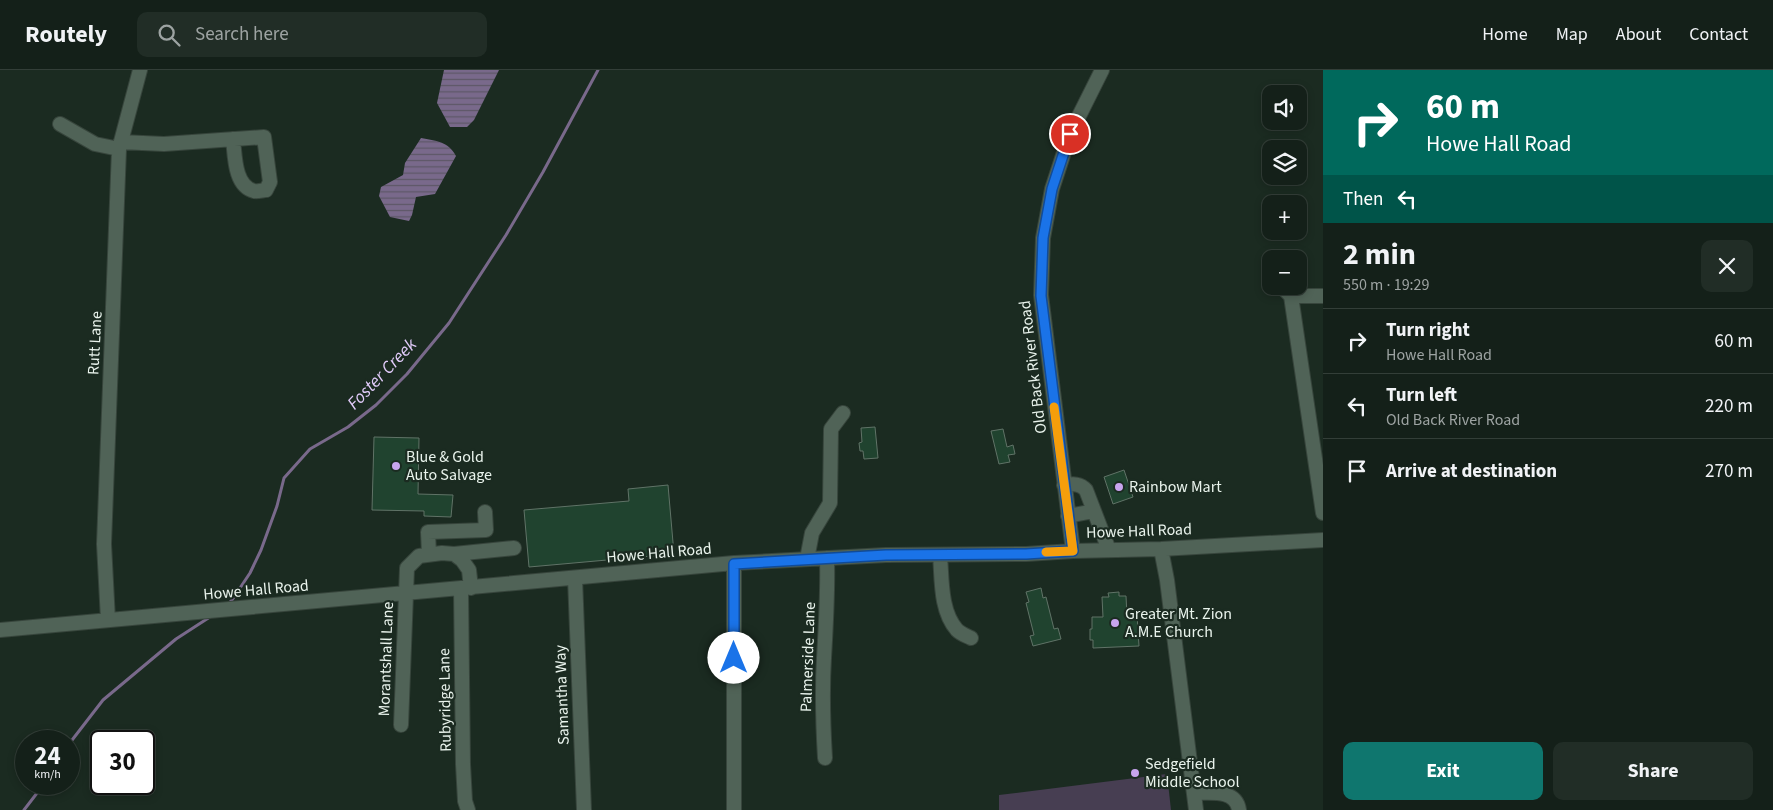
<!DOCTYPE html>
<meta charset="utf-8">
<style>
body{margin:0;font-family:"Source Sans 3",sans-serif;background:#212d26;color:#f1f3f6;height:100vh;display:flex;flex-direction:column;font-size:19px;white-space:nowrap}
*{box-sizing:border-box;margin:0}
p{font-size:16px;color:#9da3a2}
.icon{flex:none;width:28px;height:28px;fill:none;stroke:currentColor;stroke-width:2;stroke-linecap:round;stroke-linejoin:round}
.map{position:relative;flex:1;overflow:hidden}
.side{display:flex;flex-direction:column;background:#142019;width:450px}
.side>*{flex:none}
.guide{background:#00695c;color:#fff;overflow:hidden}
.tools{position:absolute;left:1262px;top:15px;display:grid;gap:10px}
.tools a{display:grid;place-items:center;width:45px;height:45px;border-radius:10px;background:#142019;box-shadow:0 2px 8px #0003,0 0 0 1px #333e38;font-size:25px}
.speed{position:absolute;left:15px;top:660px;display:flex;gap:10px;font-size:25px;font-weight:700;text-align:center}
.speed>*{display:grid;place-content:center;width:65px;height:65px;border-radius:50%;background:#142019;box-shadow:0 2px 8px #0003,0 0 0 1px #333e38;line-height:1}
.speed small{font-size:12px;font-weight:400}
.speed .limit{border:2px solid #111;border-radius:8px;background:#fff;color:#111}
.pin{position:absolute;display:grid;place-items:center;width:42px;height:42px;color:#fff;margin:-21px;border:2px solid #fff;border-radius:50%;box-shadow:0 1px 5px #0007}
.me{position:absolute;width:55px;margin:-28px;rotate:0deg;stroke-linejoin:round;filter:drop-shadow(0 0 4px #0008)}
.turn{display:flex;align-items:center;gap:18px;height:105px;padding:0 20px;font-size:22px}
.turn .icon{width:65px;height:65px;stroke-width:2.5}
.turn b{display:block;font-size:35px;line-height:42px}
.then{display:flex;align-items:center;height:48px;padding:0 20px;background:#0003;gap:10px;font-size:19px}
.round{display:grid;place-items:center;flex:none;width:52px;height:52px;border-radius:10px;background:#212d26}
.summary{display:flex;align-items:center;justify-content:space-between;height:85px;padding:0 20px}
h1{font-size:30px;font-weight:700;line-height:38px}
.cta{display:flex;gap:10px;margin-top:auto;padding:10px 20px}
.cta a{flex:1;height:58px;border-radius:10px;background:#0f766e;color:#fff;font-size:20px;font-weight:700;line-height:58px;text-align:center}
.cta a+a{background:#212d26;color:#f1f3f6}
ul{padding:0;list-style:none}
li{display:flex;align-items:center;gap:15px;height:65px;padding:0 20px;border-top:1px solid #333e38}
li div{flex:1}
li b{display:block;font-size:19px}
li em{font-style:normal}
header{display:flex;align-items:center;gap:30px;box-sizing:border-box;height:70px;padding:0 25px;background:#142019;border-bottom:1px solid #333e38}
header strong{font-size:24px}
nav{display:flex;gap:28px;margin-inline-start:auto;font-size:18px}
.search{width:350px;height:45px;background:#212d26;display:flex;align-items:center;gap:12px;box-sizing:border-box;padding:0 18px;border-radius:10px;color:#9da3a2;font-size:19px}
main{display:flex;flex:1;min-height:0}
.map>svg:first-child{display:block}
.garden{fill:#473e52}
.water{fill:url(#water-rules)}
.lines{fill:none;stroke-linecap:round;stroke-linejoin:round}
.stream{stroke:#79698b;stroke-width:3}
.building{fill:#20432f;stroke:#607367}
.minor-casing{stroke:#37453c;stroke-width:16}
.minor{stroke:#506357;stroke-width:14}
.route-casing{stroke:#114b97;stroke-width:12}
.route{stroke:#1a73e8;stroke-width:9}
.slow{stroke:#f59e0b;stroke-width:9}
.poi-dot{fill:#c8a5ee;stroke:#1b2b21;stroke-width:2}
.labels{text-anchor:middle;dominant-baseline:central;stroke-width:4.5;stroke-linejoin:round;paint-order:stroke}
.street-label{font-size:16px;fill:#e9f3ec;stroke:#1b2b21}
.poi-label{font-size:16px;fill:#e9f3ec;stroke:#1b2b21;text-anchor:start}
.water-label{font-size:18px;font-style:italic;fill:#e2ccfb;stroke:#1b2b21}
</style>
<header>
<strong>Routely</strong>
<div class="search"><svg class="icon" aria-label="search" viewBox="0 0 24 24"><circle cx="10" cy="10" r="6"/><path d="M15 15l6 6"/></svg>Search here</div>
<nav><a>Home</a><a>Map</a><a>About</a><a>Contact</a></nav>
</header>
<main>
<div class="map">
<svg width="1323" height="740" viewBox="0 0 1323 740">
<defs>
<pattern id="water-rules" width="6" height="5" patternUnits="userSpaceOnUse" patternTransform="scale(1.25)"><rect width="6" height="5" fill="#79698b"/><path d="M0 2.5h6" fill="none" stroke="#5d5766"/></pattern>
</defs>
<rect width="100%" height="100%" fill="#1b2b21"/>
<path class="garden" d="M 1167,704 L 1171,740 L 999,740 L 999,725 Z"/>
<path class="water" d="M 444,0 L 499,0 L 474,50 L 467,57 L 450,57 L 437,33 Z
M 421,68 C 436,71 448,71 456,86 L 435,124 L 416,127 L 412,145 L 409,151 L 390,147 L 379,126 L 381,117 L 403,105 L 405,93 Z"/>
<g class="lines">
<path class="stream" d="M 228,534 L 232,530 L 250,503 L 261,480 L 277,436 L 284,408 L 310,379 L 348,357 L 376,335 L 407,304 L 449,253 L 506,165 L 543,102 L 598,0
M 69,674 L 103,630 L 176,569 L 213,545
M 24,740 L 44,714"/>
</g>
<path class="building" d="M 875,357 L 878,388 L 864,389 L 863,381 L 860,381 L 859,373 L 862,372 L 861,358 Z
M 1003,359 L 1007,377 L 1013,375 L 1015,384 L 1008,385 L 1010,392 L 999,394 L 991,361 Z
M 374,367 L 419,368 L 418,424 L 453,425 L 451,447 L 424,446 L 424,441 L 372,440 Z
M 1124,400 L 1133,427 L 1113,434 L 1104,407 Z
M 668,415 L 674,484 L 529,497 L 524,440 L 629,431 L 628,419 Z
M 1041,518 L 1043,528 L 1046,527 L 1054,559 L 1058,558 L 1061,569 L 1033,576 L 1030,566 L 1034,565 L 1026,533 L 1029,532 L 1026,522 Z
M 1119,522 L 1119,526 L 1126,526 L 1127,546 L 1137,545 L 1139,576 L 1093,578 L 1093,570 L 1090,570 L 1090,559 L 1092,559 L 1092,547 L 1103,547 L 1102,527 L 1109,527 L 1108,523 Z"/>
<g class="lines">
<g class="minor-casing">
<path id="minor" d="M 60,54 L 95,74 L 119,79
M 121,72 L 164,74 L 264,67 L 270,112 L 266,120 C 263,120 257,122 254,121 C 234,116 235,85 233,69
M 1281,216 L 1291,226
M 1291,226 L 1323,443
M 1291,226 L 1323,226
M 1064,415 C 1073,414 1080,413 1086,420 L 1109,480
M 1068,446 L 1094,441
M 1161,479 L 1167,510 L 1196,740
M 1073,481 L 1041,225 L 1043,168 L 1052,119 L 1070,64 L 1102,0
M 429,484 L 428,462 L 486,460 L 485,442
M 454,484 L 514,478
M 940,485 C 942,509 940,541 957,560 C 961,564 967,566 971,568
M 807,489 L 812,463 L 830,433 L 831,359 L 843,343
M 575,508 L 584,740
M 461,519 L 463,694 L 465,731 L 468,740
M 108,550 L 104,474 L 119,79 L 140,0
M 0,560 L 734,493 L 886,485 L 1026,484 L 1073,481 L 1161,479 L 1323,470
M 401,655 L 407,498 L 419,486 L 442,483 L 454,484 L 462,490 L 469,500 L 471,518
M 825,688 C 823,655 822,621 824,588 C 826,554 828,522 827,488
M 1194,723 C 1211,723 1236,719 1239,740
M 734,740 L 734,493"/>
</g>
<use href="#minor" class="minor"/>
</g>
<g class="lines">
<g class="route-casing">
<path id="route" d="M 734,588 L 734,494 L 886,485 L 1026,484 L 1073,481 L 1041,226 L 1043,168 L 1052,119 L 1070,64"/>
</g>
<use href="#route" class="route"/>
<path class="slow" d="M 1046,482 L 1073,481 L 1054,337"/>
</g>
<g class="poi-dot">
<circle cx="396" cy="396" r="5"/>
<circle cx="1119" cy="417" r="5"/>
<circle cx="1115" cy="553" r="5"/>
<circle cx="1135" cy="703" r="5"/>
</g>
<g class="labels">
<g class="street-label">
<text transform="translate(95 273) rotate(-87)">Rutt Lane</text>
<text transform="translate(1033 297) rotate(-97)">Old Back River Road</text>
<text transform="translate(1139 461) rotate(-2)">Howe Hall Road</text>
<text transform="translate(659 483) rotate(-5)">Howe Hall Road</text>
<text transform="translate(256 520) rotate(-5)">Howe Hall Road</text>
<text transform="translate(808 587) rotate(-88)">Palmerside Lane</text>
<text transform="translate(386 589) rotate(-88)">Morantshall Lane</text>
<text transform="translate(562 625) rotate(-92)">Samantha Way</text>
<text transform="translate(445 630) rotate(-91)">Rubyridge Lane</text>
</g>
<g class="poi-label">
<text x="406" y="387">Blue &amp; Gold<tspan x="406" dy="18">Auto Salvage</tspan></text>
<text x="1129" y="417">Rainbow Mart</text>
<text x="1125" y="544">Greater Mt. Zion<tspan x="1125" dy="18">A.M.E Church</tspan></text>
<text x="1145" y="694">Sedgefield<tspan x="1145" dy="18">Middle School</tspan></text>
</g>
<g class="water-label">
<text transform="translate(382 304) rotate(-46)">Foster Creek</text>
</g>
</g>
</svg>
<div class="tools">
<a><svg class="icon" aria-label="sound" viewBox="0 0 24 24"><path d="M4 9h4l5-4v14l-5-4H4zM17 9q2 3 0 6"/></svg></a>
<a><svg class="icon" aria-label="layers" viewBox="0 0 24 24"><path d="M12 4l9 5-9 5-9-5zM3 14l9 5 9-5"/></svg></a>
<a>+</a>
<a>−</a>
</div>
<div class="speed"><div>24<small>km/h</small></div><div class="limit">30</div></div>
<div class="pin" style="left:1070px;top:64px;background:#d93025"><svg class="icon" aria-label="arrive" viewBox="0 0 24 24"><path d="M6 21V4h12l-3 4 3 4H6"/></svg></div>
<svg class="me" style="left:734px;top:588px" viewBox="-20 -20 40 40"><circle r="19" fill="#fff"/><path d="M0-13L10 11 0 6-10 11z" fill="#1a73e8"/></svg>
</div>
<section class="side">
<div class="guide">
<div class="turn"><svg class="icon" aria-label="right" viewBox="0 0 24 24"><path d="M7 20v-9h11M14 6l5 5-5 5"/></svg><div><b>60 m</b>Howe Hall Road</div></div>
<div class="then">Then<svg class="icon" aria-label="left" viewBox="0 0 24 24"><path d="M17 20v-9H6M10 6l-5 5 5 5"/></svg></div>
</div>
<div class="summary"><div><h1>2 min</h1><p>550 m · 19:29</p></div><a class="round"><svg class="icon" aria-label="close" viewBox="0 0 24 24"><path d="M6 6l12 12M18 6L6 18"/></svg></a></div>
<ul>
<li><svg class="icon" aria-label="right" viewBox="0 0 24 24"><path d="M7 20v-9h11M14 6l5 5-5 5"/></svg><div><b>Turn right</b><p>Howe Hall Road</p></div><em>60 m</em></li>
<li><svg class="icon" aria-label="left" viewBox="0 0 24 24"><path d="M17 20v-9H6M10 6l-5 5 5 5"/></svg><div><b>Turn left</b><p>Old Back River Road</p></div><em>220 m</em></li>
<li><svg class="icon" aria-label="arrive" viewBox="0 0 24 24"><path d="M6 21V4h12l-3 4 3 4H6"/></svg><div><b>Arrive at destination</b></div><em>270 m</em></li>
</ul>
<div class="cta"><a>Exit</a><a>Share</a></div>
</section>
</main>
